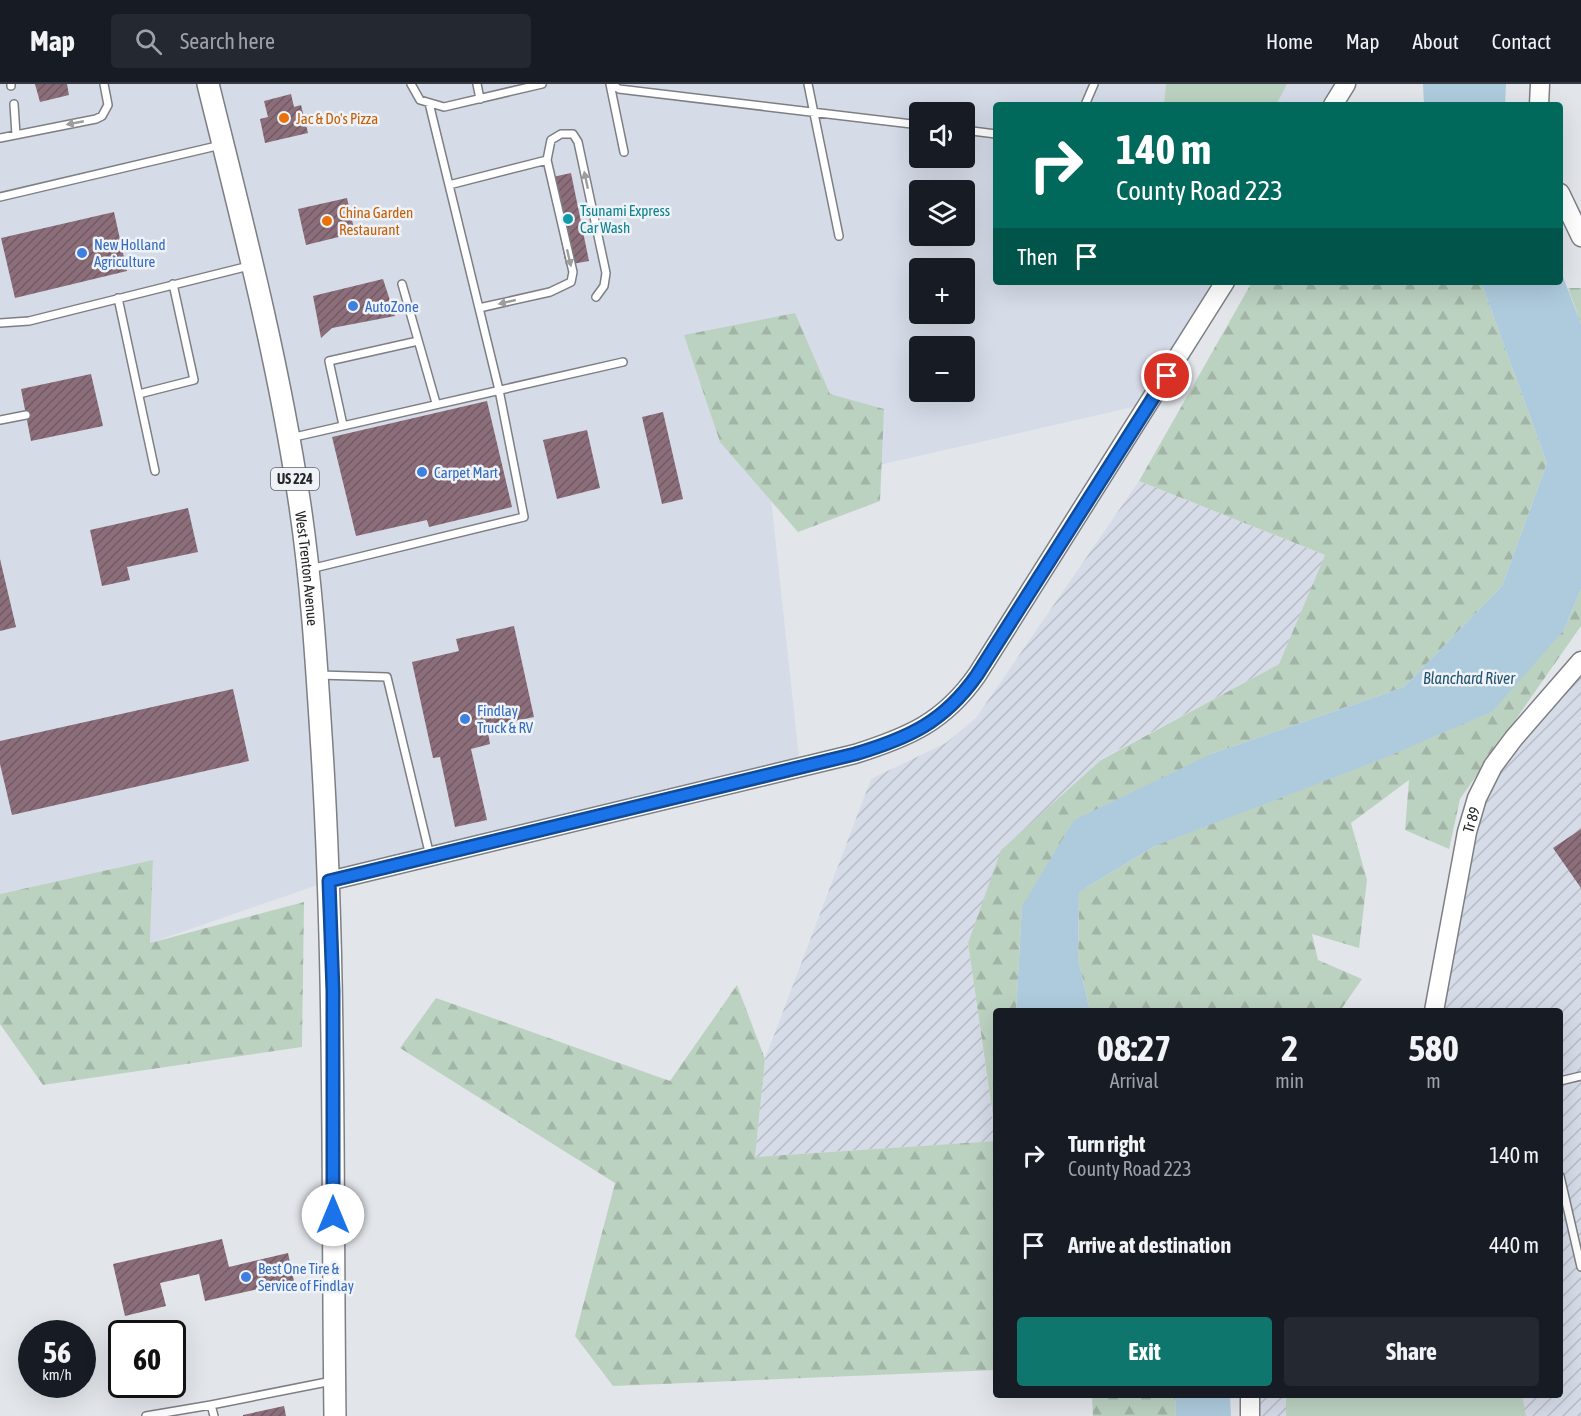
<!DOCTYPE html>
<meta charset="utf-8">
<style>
body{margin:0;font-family:"Asap Condensed",sans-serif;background:#242831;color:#f1f3f6;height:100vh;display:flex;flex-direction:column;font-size:22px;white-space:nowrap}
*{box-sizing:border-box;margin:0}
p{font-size:20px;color:#9ea1a6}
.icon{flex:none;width:33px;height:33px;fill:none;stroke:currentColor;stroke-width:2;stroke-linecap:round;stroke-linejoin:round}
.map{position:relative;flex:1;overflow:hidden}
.sheet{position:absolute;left:993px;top:924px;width:570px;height:390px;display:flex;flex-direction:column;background:#171b24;border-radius:6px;box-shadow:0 6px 24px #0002}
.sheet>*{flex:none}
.hud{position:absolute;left:993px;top:18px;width:570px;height:183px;border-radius:6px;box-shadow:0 6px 24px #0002;background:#00695c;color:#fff;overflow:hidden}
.tools{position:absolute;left:909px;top:18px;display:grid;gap:12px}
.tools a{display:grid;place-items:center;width:66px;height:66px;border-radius:6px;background:#171b24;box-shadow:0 6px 24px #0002;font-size:30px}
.speed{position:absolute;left:18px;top:1236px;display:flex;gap:12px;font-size:30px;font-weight:700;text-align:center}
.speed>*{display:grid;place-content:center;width:78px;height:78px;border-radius:50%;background:#171b24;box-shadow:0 6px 24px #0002;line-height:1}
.speed small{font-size:15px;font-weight:400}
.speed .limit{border:3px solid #111;border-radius:9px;background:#fff;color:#111}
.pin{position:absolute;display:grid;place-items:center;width:51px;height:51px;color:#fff;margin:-26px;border:3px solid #fff;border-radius:50%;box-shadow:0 2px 6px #0007}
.me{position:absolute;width:66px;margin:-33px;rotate:0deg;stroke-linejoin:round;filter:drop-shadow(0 0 4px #0008)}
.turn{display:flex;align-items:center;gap:21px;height:126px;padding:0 24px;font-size:27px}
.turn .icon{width:78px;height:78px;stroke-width:2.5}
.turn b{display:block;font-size:42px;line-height:51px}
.then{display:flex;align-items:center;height:57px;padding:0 24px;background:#0003;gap:12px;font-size:22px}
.eta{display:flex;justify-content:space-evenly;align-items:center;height:102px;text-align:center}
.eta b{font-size:36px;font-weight:700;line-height:42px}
.primary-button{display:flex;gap:12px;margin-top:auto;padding:12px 24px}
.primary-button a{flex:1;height:69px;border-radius:6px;background:#0f766e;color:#fff;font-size:24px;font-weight:700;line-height:69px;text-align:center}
.primary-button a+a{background:#242831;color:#f1f3f6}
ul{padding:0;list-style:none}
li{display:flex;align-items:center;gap:18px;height:90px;padding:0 24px}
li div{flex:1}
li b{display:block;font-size:22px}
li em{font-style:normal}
header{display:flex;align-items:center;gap:36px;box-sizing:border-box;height:84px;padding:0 30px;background:#171b24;border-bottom:2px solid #363941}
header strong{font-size:28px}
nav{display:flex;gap:33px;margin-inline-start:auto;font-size:21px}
.search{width:420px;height:54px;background:#242831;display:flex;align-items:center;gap:15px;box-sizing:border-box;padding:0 21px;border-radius:6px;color:#9ea1a6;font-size:22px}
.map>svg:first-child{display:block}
.built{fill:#d5dbe7;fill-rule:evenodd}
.industrial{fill:url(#industrial-furrows)}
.green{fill:#bcd2c1}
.forest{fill:url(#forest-firs)}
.water{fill:#aecbdd}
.building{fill:url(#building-hatch)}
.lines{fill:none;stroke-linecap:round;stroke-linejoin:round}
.lane-casing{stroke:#7d7f84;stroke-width:10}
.secondary-casing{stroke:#7d7f84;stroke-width:21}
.primary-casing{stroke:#7d7f84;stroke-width:24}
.lane{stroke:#fff;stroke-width:7}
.secondary{stroke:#fff;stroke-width:18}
.primary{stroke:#fff;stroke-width:21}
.oneway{fill:#9d9d9e}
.route-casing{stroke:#114b97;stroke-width:15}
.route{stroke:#1a73e8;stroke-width:10}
.food-dot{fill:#e8710a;stroke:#eff2f7;stroke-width:2}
.culture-dot{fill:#0f9aa8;stroke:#eff2f7;stroke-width:2}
.shop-dot{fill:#3f7fe0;stroke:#eff2f7;stroke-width:2}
.labels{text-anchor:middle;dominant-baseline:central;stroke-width:5;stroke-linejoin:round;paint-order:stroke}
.shield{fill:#eff2f7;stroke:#626366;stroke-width:1.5}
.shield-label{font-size:14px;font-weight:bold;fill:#252628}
.food-label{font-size:15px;fill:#c56008;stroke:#eff2f7;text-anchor:start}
.culture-label{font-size:15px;fill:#0d838f;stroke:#eff2f7;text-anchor:start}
.shop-label{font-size:15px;fill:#366cbe;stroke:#eff2f7;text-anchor:start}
.street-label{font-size:15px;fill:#252628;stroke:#eff2f7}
.water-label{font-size:16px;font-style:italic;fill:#21526e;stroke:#eff2f7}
</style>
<header>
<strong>Map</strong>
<div class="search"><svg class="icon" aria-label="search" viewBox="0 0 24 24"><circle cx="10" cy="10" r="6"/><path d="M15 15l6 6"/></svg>Search here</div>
<nav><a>Home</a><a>Map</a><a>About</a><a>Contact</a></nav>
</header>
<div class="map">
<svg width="1581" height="1332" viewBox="0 0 1581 1332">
<defs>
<pattern id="industrial-furrows" width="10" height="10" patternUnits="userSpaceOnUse" patternTransform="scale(1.5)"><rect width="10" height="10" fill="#d5dbe7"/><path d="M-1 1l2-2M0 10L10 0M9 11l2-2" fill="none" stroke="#b7bcc6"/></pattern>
<pattern id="forest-firs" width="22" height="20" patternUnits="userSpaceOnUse" patternTransform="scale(1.5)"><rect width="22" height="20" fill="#bcd2c1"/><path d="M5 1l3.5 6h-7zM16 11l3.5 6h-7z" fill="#a1b4a6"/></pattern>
<pattern id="building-hatch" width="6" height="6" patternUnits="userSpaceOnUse" patternTransform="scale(1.5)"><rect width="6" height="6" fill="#8b6e79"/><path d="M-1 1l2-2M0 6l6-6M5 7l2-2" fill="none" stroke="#715a63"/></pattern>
</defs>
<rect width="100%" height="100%" fill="#e2e5ea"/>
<path class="built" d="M 0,0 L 1346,0 L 1333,21 L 996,21 L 996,198 L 1225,198 L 1150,319 L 770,406 L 800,683 L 329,797 L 150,859 L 153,777 L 0,810 ZM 920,28 L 964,28 L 964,74 L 920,74 ZM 920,106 L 964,106 L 964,152 L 920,152 ZM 920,184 L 964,184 L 964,230 L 920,230 ZM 920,262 L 964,262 L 964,308 L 920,308 Z"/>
<path class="industrial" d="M 1139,397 L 1325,471 L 1279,580 L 1101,675 L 968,859 L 996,1057 L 755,1073 L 765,975 L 871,695 L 946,659 L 976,634 Z
M 1581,576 L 1581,1332 L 1250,1332 L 1251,1311 L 1560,1311 L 1560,927 L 1434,927 L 1489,691 Z"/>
<path class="green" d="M 1166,0 L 1287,0 L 1276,21 L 1164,21 Z
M 1286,1311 L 1522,1311 L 1526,1332 L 1286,1332 Z"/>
<path class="forest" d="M 1252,198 L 1481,198 L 1547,379 L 1502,502 L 1404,603 L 1211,670 L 1022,822 L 1016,927 L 996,927 L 996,1054 L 968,859 L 1001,766 L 1101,676 L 1279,580 L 1325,471 L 1139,397 Z
M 1568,204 L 1581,204 L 1581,240 Z
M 795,229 L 830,310 L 884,325 L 880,417 L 798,448 L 720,358 L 684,251 Z
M 1581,505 L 1581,542 L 1460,715 L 1449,765 L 1405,746 L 1409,696 L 1351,739 L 1367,796 L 1359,864 L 1312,850 L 1318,876 L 1362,895 L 1340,927 L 1090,927 L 1078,875 L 1079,808 L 1155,762 L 1564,546 Z
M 153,776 L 150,859 L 304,818 L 302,963 L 43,1001 L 0,940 L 0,810 Z
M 737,901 L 765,975 L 755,1073 L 996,1057 L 996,1286 L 613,1302 L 575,1252 L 615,1099 L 400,964 L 436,914 L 670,997 Z
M 1092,1311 L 1175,1311 L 1176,1332 L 1093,1332 Z"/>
<path class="water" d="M 1423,0 L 1506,0 L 1505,21 L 1424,21 Z
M 1560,185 L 1581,240 L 1581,505 L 1564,546 L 1493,627 L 1387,673 L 1155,762 L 1079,808 L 1078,875 L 1090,927 L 1016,927 L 1022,822 L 1074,736 L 1211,670 L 1404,603 L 1502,502 L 1547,379 L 1481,198 L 1560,198 Z
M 1175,1311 L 1230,1311 L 1231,1332 L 1176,1332 Z"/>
<path class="building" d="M 35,0 L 67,0 L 69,11 L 40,18 Z
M 291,10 L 294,23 L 301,21 L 308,49 L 265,59 L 260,35 L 268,33 L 264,17 Z
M 571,89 L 589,177 L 566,181 L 548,94 Z
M 347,114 L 355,149 L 306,161 L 298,125 Z
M 114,128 L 127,187 L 15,214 L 1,154 Z
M 383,195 L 395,232 L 332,244 L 321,254 L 313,212 Z
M 91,290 L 103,342 L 31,357 L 21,305 Z
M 487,317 L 512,423 L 429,443 L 427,436 L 356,452 L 332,353 Z
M 663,328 L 683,415 L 662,420 L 642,333 Z
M 587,346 L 600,404 L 557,415 L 543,356 Z
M 188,424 L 198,468 L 127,483 L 130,496 L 102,502 L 90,446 Z
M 0,475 L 16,543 L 0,547 Z
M 514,542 L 534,633 L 487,643 L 490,660 L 471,665 L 487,736 L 455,743 L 440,673 L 433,674 L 412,578 L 459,567 L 456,555 Z
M 233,605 L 249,677 L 12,731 L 0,680 L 0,657 Z
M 1581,745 L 1581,804 L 1553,764 Z
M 222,1155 L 229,1183 L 288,1169 L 294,1197 L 205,1217 L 199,1190 L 160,1199 L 166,1222 L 125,1232 L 113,1180 Z
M 284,1322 L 286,1332 L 243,1332 L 243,1331 Z"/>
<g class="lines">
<g class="lane-casing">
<path id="lane" d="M 11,0 L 11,2
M 411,0 L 420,16 L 444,23 L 542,0
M 477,0 L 480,15
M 610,0 L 624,68
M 612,0 L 619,5 L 920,41
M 808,0 L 839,152
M 14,20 L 16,51
M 1085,21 L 1094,0
M 964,46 L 996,50
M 0,54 L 96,35 L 102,32 L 108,21 L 104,0
M 449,101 L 547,76
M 0,113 L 221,61
M 402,200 L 436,319
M 118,214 L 155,387
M 479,224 L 550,208 L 571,198 L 573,188 L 547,76 L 551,56 L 561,50 L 573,50 L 578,58 L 606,189 L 604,202 L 596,213
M 0,239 L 29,237 L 249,182
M 139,310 L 194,296 L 173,200
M 0,336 L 26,331
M 343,341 L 329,277 L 418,257
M 290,354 L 623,278
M 310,485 L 524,433 L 499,306 L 429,19
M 319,591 L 387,593 L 430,772
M 1560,997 L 1581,992
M 1560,1092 L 1581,1183
M 146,1332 L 211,1321
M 214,1332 L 211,1321 L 332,1297"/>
</g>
<g class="secondary-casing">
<g id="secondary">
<path d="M 1333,21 L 1346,0"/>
<path d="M 1539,21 L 1540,0"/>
<path d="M 1560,109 L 1581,153"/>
<path d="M 329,797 L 855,670 C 909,653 944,638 977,591 L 1225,198"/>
<path id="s1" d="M 1434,927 L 1467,748 L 1477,714 L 1493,682 L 1514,654 L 1581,577"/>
<path d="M 1250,1311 L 1250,1332"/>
</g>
</g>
<g class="primary-casing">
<g id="primary">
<path id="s2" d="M 208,0 C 242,137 278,275 299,415 C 311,493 316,572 321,651 C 336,877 332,1105 335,1332"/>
</g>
</g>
<use href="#lane" class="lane"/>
<use href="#secondary" class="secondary"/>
<use href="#primary" class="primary"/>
</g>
<defs><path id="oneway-solid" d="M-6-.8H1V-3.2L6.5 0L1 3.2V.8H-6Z" transform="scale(1.5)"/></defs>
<g class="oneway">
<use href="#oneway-solid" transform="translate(75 39) rotate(169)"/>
<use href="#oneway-solid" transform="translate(586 96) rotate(-102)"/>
<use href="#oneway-solid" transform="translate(569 174) rotate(77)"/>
<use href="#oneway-solid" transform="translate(507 218) rotate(167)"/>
</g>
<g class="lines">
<g class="route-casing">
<path id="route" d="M 333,1131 L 333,907 L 329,797 L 855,670 C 909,654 944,638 977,591 L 1167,292"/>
</g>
<use href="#route" class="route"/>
</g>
<g class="food-dot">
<circle cx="284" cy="34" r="6"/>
<circle cx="327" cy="137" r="6"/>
</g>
<circle class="culture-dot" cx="568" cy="135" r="6"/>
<g class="shop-dot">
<circle cx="82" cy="169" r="6"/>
<circle cx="353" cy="222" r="6"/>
<circle cx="422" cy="388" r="6"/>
<circle cx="465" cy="635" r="6"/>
<circle cx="246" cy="1193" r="6"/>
</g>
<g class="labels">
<rect class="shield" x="271" y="384" width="48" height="22" rx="4.5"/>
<g class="shield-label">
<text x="295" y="395">US 224</text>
</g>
<g class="food-label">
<text x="296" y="34">Jac &amp; Do's Pizza</text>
<text x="339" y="128">China Garden<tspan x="339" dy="17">Restaurant</tspan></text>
</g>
<g class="culture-label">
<text x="580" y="126">Tsunami Express<tspan x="580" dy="17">Car Wash</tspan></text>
</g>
<g class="shop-label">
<text x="94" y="160">New Holland<tspan x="94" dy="17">Agriculture</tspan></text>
<text x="365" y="222">AutoZone</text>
<text x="434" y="388">Carpet Mart</text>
<text x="477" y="626">Findlay<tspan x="477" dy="17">Truck &amp; RV</tspan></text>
<text x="258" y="1184">Best One Tire &amp;<tspan x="258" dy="17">Service of Findlay</tspan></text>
</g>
<g class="street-label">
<text stroke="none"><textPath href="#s2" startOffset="495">West Trenton Avenue</textPath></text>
<text stroke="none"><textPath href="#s1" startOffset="195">Tr 89</textPath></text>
</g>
<g class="water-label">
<text x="1469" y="594">Blanchard River</text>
</g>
</g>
</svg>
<div class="tools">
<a><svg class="icon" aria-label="sound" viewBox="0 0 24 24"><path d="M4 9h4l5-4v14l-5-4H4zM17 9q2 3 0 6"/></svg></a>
<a><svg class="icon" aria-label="layers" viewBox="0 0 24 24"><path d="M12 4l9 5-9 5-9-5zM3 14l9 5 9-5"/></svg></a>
<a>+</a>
<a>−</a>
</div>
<div class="speed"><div>56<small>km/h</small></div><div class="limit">60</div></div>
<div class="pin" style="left:1167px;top:292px;background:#d93025"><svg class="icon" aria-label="arrive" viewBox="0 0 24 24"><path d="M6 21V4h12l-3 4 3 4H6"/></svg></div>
<svg class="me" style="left:333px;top:1131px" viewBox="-20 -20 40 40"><circle r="19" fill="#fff"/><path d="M0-13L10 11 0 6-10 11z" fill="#1a73e8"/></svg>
<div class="hud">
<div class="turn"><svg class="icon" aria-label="right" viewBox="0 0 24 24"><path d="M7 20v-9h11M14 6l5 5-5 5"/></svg><div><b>140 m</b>County Road 223</div></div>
<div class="then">Then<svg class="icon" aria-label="arrive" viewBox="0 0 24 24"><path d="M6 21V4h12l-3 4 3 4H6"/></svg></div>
</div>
<section class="sheet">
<div class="eta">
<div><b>08:27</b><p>Arrival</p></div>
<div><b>2</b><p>min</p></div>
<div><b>580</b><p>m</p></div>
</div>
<ul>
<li><svg class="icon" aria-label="right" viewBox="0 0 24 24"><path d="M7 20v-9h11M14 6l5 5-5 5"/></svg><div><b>Turn right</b><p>County Road 223</p></div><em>140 m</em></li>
<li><svg class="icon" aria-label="arrive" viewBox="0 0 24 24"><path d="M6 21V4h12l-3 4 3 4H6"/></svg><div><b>Arrive at destination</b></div><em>440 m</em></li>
</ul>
<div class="primary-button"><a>Exit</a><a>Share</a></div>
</section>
</div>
